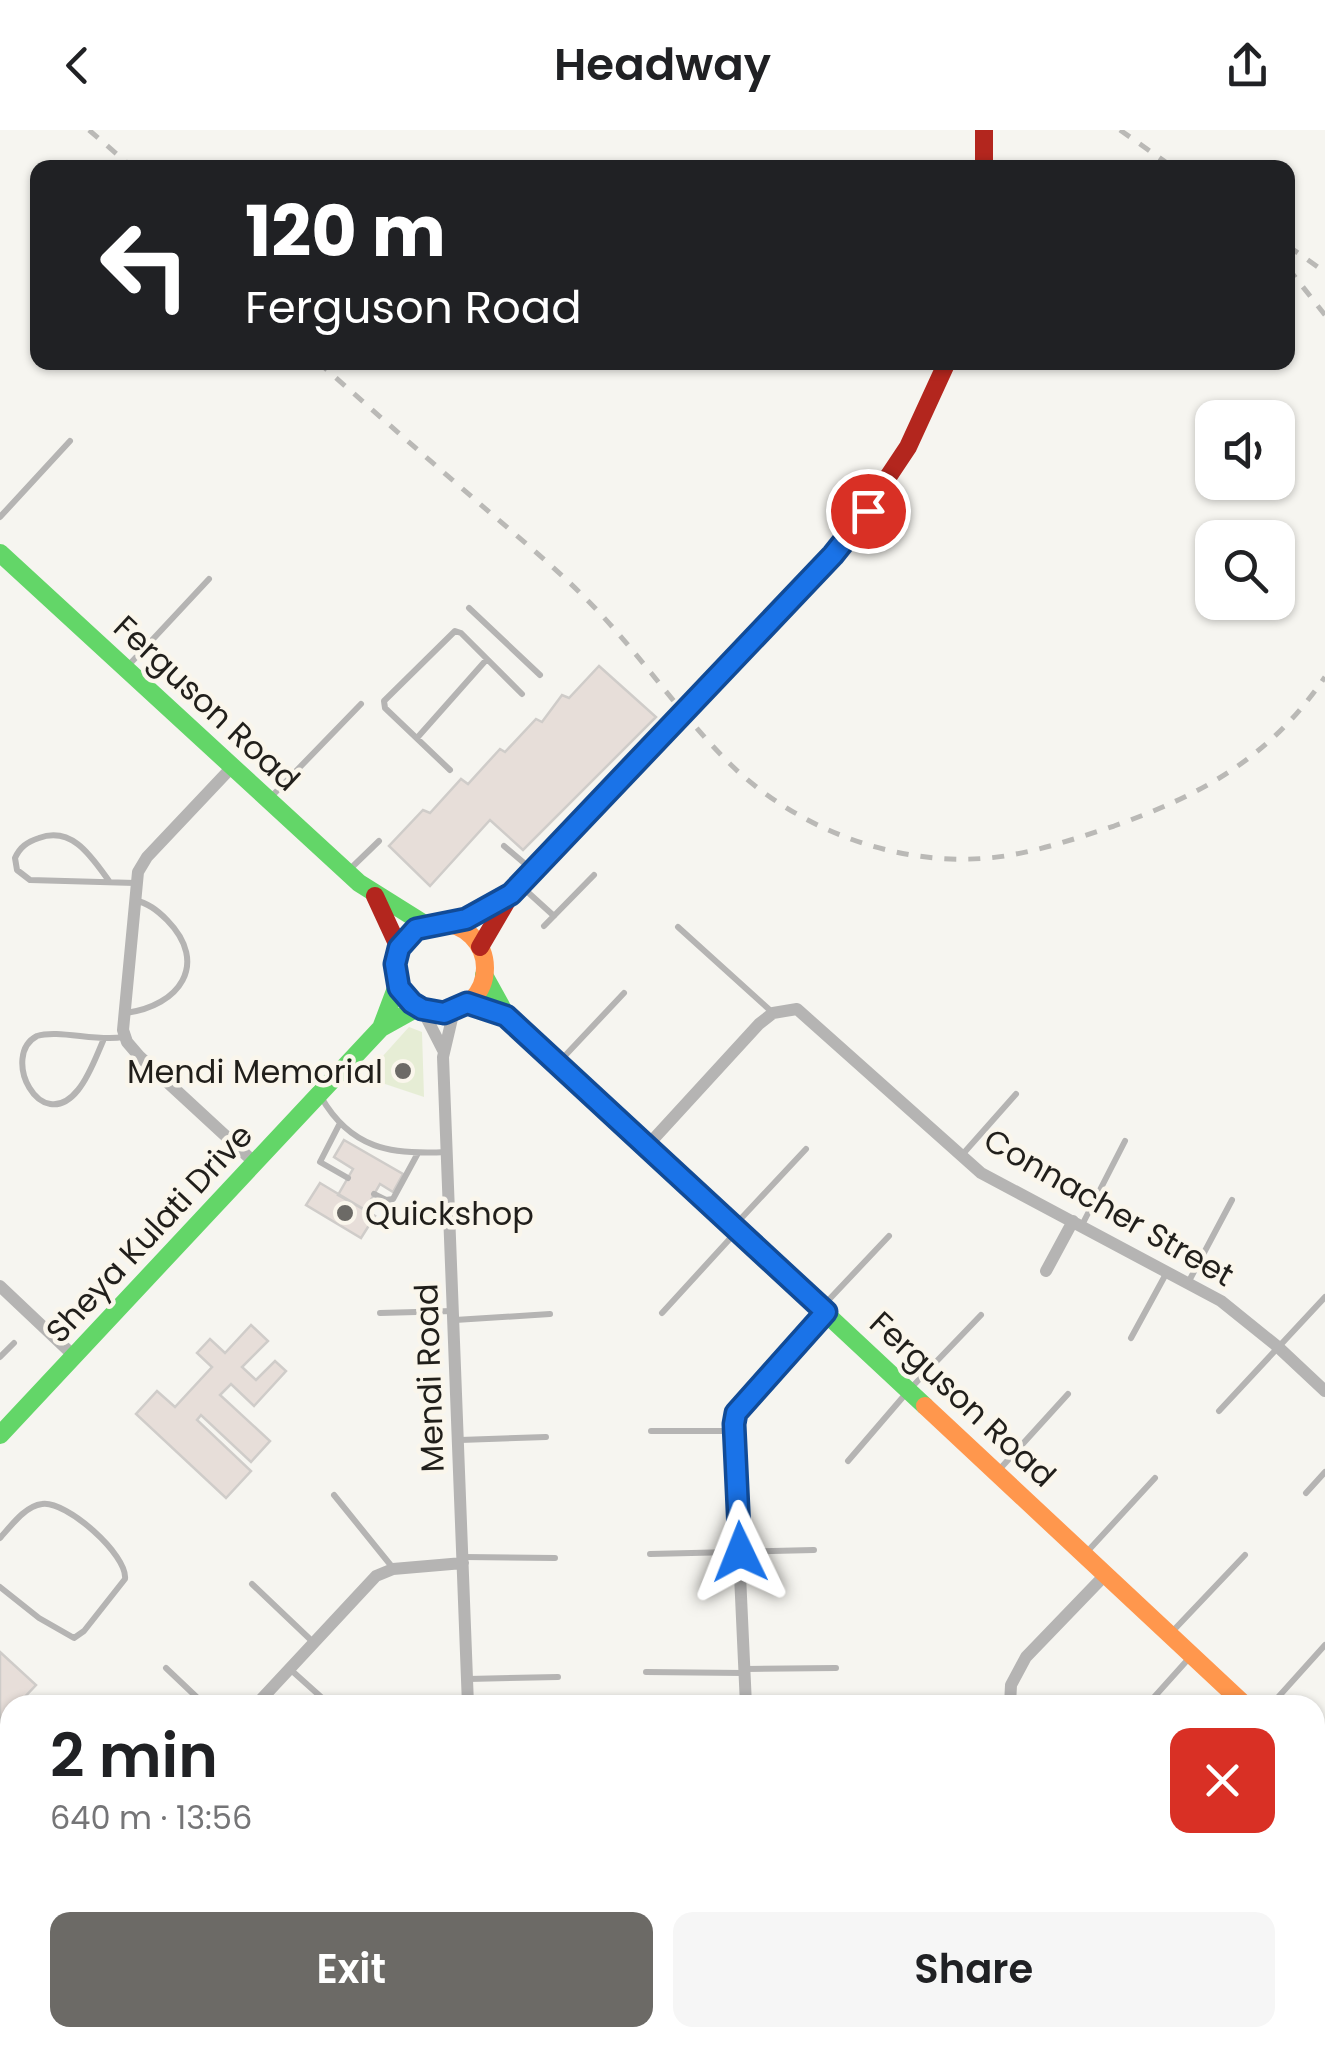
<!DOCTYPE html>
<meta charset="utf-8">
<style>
body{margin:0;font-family:Poppins,sans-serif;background:#f6f6f6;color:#202124;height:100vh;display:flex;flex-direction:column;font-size:38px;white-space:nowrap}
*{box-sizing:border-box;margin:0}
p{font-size:32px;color:#757577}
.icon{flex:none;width:55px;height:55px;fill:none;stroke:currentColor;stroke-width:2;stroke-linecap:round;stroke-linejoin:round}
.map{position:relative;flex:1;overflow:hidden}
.drawer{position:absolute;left:0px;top:1565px;width:1325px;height:352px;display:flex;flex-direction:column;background:#fff;border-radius:30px 30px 0 0;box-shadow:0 2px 8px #0004}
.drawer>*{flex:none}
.top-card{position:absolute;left:30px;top:30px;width:1265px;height:210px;border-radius:20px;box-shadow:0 2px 8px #0004;background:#202124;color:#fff;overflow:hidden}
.buttons{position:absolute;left:1195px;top:270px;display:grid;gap:20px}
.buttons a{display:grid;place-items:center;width:100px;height:100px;border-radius:20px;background:#fff;box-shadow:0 2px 8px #0004;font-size:50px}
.pin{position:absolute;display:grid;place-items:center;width:85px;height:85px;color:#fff;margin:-42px;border:5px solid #fff;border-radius:50%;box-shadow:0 2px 10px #0007}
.me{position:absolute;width:110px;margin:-55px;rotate:358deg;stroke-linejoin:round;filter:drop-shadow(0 0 8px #0008)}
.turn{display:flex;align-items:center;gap:35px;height:210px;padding:0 50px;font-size:45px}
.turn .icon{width:130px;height:130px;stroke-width:2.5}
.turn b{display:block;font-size:70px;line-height:85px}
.round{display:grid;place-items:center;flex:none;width:105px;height:105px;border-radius:20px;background:#f6f6f6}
.head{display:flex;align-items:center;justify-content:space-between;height:170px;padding:0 50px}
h1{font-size:60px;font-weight:600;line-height:75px}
.action{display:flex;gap:20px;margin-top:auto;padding:20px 50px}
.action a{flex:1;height:115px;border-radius:20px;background:#6c6a66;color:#fff;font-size:40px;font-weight:600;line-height:115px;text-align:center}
.action a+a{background:#f6f6f6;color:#202124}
header{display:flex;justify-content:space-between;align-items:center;height:130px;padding:0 50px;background:#fff;font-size:45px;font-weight:600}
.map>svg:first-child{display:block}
.green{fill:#e6edd5}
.building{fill:#e7ded9;stroke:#cfccc9;stroke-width:2.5}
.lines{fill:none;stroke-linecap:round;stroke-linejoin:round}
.lane{stroke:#b5b4b3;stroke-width:6}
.street{stroke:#b5b4b3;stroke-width:12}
.fast{stroke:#63d668;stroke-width:18}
.slow{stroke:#ff974d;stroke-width:18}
.jam{stroke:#b3261e;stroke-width:18}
.rail{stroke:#bab9b6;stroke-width:5;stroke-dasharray:12 12;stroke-linecap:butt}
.route-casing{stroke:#114b97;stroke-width:25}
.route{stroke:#1a73e8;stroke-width:18}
.poi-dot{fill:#6c6a66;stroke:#faf6ec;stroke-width:4}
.labels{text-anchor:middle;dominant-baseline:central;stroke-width:9;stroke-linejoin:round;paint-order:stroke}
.street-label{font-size:32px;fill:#211f1b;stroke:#faf6ec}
.poi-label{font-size:32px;fill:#211f1b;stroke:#faf6ec;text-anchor:end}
</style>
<header><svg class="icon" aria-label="back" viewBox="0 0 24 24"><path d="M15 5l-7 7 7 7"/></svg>Headway<svg class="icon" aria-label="share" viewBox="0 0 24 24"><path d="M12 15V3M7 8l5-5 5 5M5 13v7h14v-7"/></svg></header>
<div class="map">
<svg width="1325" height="1916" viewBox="0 0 1325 1916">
<rect width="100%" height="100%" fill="#f6f5f0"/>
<path class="green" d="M 409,897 L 422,902 L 424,967 L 364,947 Z"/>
<path class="building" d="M 599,536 L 656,587 L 523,720 L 490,690 L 430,756 L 389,716 L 423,680 L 430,683 L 461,649 L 468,654 L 500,619 L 505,622 L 536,589 L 542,592 L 562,565 L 569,568 Z
M 344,1010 L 403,1044 L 393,1062 L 380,1054 L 365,1080 L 338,1065 L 353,1039 L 334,1027 Z
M 320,1053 L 375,1086 L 361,1108 L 306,1075 Z
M 251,1195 L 268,1211 L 242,1237 L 256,1250 L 275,1231 L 286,1241 L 254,1276 L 231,1254 L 220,1265 L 270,1311 L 251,1332 L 201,1285 L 197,1290 L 251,1341 L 226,1368 L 136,1284 L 157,1261 L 175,1277 L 212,1237 L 197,1223 L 210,1209 L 225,1223 Z
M 0,1522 L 36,1555 L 17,1575 L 10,1575 L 10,1583 L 0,1594 Z"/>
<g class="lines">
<path class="lane" d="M 0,387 L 70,311
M 469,478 L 540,545
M 126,538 L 209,449
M 417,608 L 487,529
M 450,640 L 385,578 L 384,571 L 455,501 L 461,503 L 522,564
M 269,669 L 361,574
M 504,716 L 530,738
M 348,741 L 379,711
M 109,751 C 91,726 72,696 39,708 C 27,712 20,717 15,728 L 17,740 L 30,750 L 135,753
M 521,756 L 554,786
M 544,796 L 594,745
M 678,797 L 772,882
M 126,883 C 179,876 210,834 167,790 C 157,780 148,773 134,770
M 103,911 C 96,927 89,947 78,960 C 40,1007 0,925 37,906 C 58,899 97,912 123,907
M 560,931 L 624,863
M 321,967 C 351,1019 391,1025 446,1022
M 340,993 L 320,1032 L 348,1048
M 962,1025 L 1016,964
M 374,1064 L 386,1070 L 393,1069 L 418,1023
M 735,1095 L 806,1019
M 1082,1095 L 1125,1011
M 1189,1151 L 1232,1070
M 822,1177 L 889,1106
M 380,1183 L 453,1181
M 662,1183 L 737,1101
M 455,1190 L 550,1184
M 1131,1208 L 1167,1142
M 0,1227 L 14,1213
M 1219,1281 L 1325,1167
M 651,1301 L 733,1301
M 460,1310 L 546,1307
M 848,1331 L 909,1260 L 981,1185
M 998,1341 L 1068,1264
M 1306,1363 L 1325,1342
M 334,1365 L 393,1438
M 0,1408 C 11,1396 25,1376 42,1374 C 66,1370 128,1425 125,1449 L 84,1501 L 74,1508 L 39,1488 L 0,1457
M 1086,1423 L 1155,1348
M 650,1424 L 814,1420
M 464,1427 L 555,1428
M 252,1454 L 313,1512
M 1170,1504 L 1245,1425
M 166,1538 L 205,1575
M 746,1539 L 836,1538
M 291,1540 L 330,1575
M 646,1542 L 743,1543
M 468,1549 L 558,1547
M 1147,1575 L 1191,1526
M 1271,1575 L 1325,1515
M 1315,1744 L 1325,1734
M 481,1909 L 546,1908
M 98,1916 L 106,1908"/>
<path class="street" d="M 232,637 L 147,727 L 138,742 L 123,900 L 127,912 L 139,926 L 255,1033
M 422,879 L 443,920
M 454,880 L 443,927 L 468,1575
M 648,1015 L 759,894 L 773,883 L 797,879 L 981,1043 L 1221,1171 L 1278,1217 L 1325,1261
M 1046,1141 L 1073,1091
M 0,1156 L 74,1226
M 256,1575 L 376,1446 L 393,1439 L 463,1433
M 746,1575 L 733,1293 L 742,1273 L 826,1182
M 1010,1575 L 1011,1555 L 1026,1527 L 1106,1444
M 0,1850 L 10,1839
M 0,1874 L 10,1883
M 36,1908 L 45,1916
M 480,1908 L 480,1916
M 755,1908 L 755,1916
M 1022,1908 L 1023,1916
M 260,1916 L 268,1908"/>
<path class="fast" d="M 0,423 L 359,753 L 426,795
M 484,845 L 506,885 L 925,1276
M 381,898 L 398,853
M 0,1305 L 381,898 L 419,877"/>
<path class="slow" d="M 448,792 L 466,789 L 506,767
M395 838a45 45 0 1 1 90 0a45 45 0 1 1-90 0Z
M 925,1276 L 1245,1575
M 1315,1639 L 1325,1649"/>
<path class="jam" d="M 984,0 L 984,38
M 375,766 L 399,818
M 480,817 L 511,764 L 850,404 L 908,317 L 947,232"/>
<path class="rail" d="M 89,0 L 133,38
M 1120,0 L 1174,38
M 1288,116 L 1325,142
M 1288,138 L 1325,185
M 318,232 C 369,277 420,322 472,367 C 513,403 557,438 595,478 C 642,527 680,584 728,632 C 799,702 906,741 1005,726 C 1042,720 1078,708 1114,696 C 1204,664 1270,627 1325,547"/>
</g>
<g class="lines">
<g class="route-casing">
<path id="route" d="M 740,1422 L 734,1294 L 736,1283 L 826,1182 L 506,886 L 467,873 L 444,883 L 422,879 L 412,873 L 399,858 L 395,834 L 399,818 L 416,799 L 466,789 L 511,764 L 833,425 L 868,381"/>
</g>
<use href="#route" class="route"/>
</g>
<g class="poi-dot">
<circle cx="403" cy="941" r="10"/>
<circle cx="345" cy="1083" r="10"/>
</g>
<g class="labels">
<g class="street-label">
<text transform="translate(207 573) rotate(43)">Ferguson Road</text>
<text transform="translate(1109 1077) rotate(30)">Connacher Street</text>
<text transform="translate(149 1103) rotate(-47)">Sheya Kulati Drive</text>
<text transform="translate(429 1248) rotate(-92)">Mendi Road</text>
<text transform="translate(963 1269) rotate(43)">Ferguson Road</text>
</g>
<g class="poi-label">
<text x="383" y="941">Mendi Memorial</text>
<text x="365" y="1083" text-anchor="start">Quickshop</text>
</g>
</g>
</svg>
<div class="buttons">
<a><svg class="icon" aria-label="sound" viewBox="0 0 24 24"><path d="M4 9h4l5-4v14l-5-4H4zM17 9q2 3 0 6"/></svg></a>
<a><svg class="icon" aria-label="search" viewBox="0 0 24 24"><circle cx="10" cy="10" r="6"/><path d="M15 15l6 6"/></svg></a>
</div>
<div class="pin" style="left:868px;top:381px;background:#d93025"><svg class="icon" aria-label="arrive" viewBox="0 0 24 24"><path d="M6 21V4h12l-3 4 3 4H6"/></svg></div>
<svg class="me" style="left:740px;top:1422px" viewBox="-20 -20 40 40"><path d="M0-17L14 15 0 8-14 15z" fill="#1a73e8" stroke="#fff" stroke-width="4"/></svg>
<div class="top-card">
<div class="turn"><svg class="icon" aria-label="left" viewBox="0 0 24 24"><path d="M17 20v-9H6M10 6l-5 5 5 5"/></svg><div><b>120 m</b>Ferguson Road</div></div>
</div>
<section class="drawer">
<div class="head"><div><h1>2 min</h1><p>640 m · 13:56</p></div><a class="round" style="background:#d93025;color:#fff"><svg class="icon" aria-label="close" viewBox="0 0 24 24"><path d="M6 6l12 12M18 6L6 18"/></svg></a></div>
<div class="action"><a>Exit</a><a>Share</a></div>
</section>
</div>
